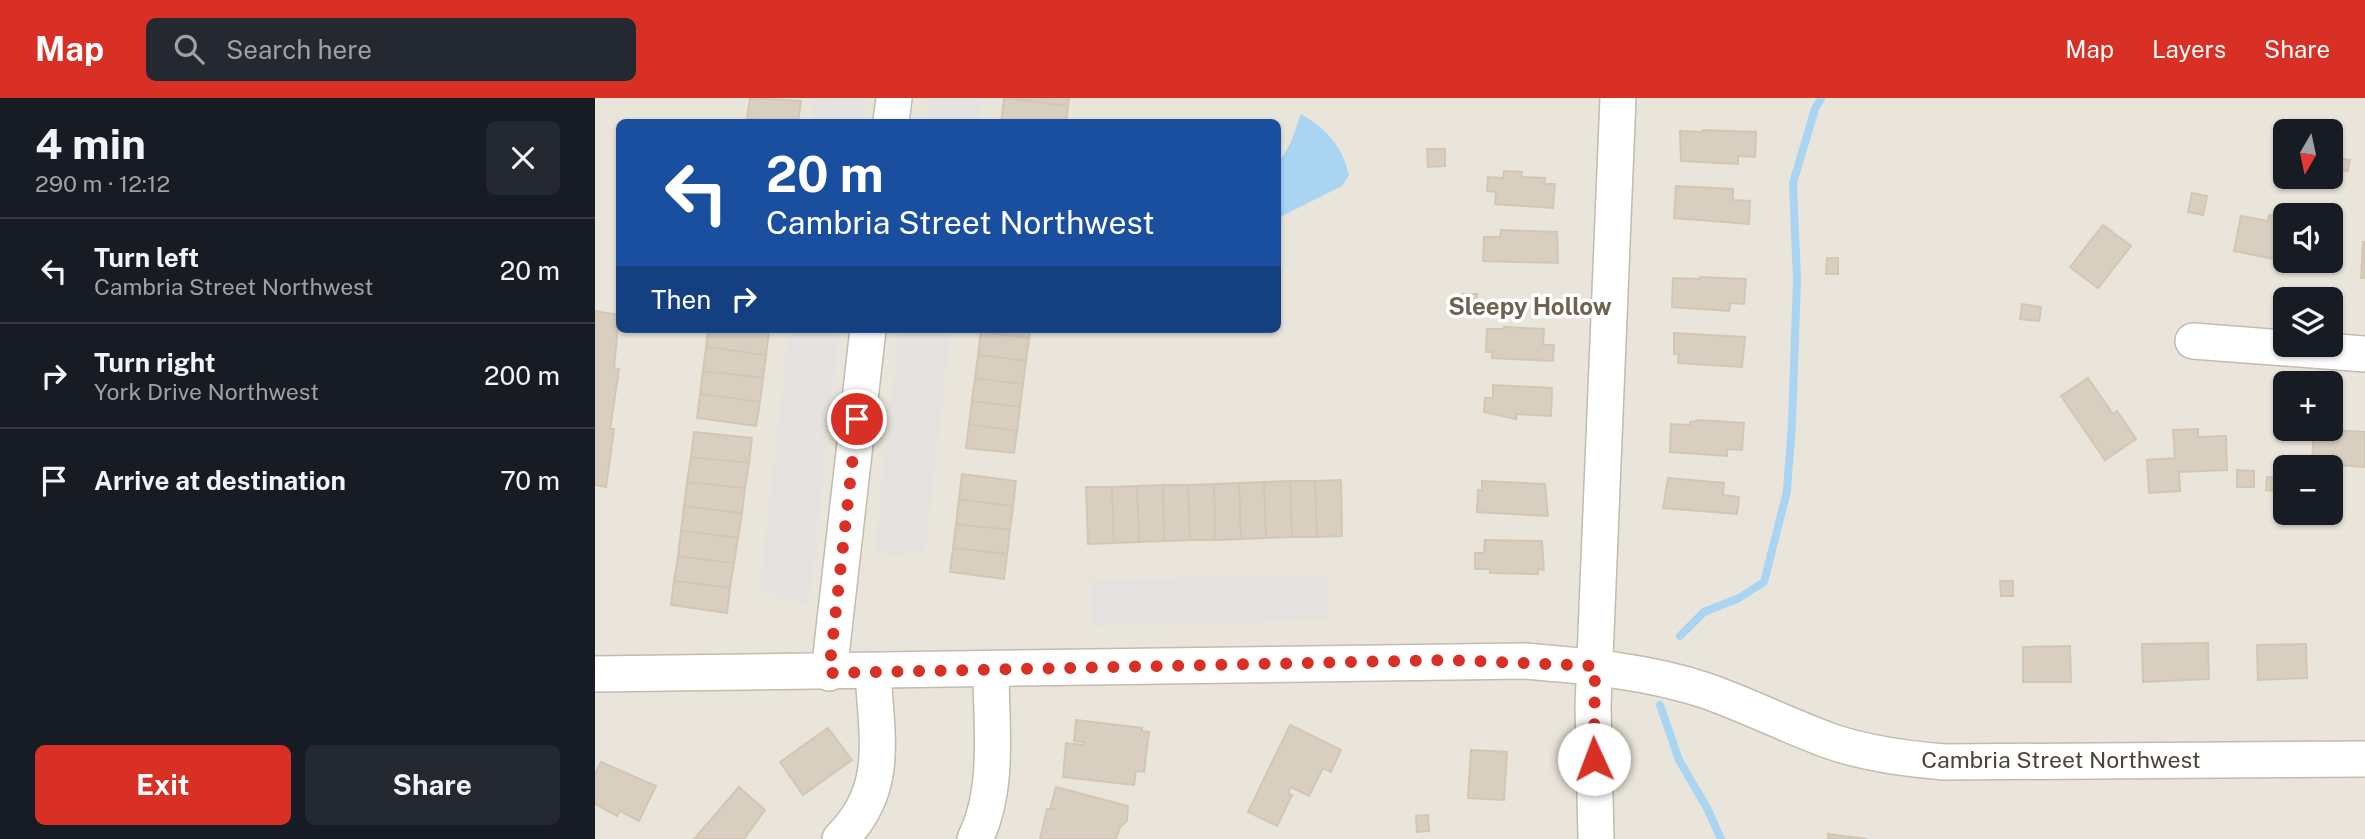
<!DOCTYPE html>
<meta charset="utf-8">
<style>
body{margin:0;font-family:"Public Sans",sans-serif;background:#242831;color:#f1f3f6;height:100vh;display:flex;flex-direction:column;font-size:26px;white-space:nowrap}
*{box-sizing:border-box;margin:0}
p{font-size:23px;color:#9ea1a6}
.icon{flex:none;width:38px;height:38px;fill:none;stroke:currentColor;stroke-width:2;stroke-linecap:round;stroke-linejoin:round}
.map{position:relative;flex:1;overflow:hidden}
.sheet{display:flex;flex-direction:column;background:#171b24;width:595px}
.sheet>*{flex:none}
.hud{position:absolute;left:21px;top:21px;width:665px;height:214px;border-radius:10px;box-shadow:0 2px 5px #0004;background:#1a4fa0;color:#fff;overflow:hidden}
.needle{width:46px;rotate:189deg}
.controls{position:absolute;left:1678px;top:21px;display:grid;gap:14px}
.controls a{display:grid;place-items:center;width:70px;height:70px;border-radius:10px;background:#171b24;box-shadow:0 2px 5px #0004;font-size:35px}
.pin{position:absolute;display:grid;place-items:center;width:60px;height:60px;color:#fff;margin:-30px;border:4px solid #fff;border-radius:50%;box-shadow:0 2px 7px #0007}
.me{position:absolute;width:77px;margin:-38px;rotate:358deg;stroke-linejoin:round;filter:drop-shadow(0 0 5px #0008)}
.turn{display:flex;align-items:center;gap:24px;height:147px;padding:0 35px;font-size:32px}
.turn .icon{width:91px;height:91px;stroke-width:2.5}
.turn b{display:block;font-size:49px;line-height:60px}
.then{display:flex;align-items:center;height:66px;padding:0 35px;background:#0003;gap:14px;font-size:26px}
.round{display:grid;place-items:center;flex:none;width:74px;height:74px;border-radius:10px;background:#242831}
.head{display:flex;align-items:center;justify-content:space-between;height:119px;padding:0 35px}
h1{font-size:42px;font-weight:700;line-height:52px}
.primary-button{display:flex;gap:14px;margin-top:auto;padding:14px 35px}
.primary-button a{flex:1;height:80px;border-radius:10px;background:#d93025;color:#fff;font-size:28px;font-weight:700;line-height:80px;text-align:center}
.primary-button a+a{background:#242831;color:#f1f3f6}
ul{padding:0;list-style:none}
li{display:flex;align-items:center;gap:21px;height:105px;padding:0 35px;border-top:2px solid #363941}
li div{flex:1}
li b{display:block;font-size:26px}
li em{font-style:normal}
header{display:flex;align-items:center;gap:42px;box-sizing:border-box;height:98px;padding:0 35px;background:#d93025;color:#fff}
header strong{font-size:33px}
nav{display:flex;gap:38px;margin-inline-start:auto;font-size:24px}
.search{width:490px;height:63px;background:#242831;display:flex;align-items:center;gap:18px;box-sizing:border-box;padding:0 24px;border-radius:10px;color:#9ea1a6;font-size:26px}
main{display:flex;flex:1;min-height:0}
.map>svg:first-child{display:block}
.residential{fill:#eae5da;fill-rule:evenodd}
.parking{fill:#e5e3e0}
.water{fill:#a9d4f2}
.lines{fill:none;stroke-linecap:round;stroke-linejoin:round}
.stream{stroke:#a9d4f2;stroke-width:8}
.building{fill:#d8cfc1;stroke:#d3c7b4;stroke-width:2}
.minor-casing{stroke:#c2bbae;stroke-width:38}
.minor{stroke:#fff;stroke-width:35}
.route{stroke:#d93025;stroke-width:12;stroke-dasharray:0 21.6}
.labels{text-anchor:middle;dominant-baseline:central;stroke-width:7;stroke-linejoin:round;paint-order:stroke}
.street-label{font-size:23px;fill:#4b4439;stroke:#fff}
.neighbourhood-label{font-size:24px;font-weight:bold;fill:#6e6250;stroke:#fff}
</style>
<header>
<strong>Map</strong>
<div class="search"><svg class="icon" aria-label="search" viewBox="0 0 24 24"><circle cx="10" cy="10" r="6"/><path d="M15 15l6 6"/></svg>Search here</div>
<nav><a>Map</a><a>Layers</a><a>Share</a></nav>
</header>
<main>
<section class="sheet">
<div class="head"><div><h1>4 min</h1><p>290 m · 12:12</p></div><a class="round"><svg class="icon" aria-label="close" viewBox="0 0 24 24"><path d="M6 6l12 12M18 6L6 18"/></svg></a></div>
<ul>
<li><svg class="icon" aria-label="left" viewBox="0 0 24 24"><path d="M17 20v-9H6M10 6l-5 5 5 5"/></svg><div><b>Turn left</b><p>Cambria Street Northwest</p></div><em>20 m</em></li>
<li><svg class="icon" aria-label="right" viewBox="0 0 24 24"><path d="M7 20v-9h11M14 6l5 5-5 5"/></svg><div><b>Turn right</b><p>York Drive Northwest</p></div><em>200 m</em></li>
<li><svg class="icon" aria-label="arrive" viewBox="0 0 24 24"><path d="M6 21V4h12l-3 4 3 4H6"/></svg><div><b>Arrive at destination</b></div><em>70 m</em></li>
</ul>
<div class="primary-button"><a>Exit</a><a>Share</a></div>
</section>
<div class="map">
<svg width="1770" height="741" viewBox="0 0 1770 741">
<rect width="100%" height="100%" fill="#f6f3ec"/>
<path class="residential" d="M 0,0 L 1770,0 L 1770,741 L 0,741 ZM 24,24 L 682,24 L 682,231 L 24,231 ZM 1690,33 L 1736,33 L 1736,79 L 1690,79 ZM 1690,117 L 1736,117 L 1736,163 L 1690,163 ZM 1690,201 L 1736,201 L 1736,247 L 1690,247 ZM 1690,285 L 1736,285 L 1736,331 L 1690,331 ZM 1690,369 L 1736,369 L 1736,415 L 1690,415 Z"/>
<path class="parking" d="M 219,0 L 271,0 L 268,24 L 216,24 Z
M 333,0 L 386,0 L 383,24 L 330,24 Z
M 194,231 L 244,231 L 214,506 L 184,501 L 182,497 L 164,493 Z
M 304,231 L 356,231 L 330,455 L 313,453 L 309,459 L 279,455 Z
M 733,478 L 733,521 L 497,529 L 495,482 Z"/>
<path class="water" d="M 706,16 C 731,31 747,47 754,77 L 747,88 L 683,120 L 683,66 L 696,44 Z"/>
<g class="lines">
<path class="stream" d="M 1085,538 L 1109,514 L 1144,500 L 1169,484 L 1192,393 L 1197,326 L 1202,182 L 1198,85 L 1220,11 L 1226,0
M 1065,607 L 1084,662 L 1112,710 L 1126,741"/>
</g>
<path class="building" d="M 155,0 L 206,3 L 203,24 L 152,21 Z
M 409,0 L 473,8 L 471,24 L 406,24 Z
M 409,0 L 474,0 L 473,8 Z
M 1108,32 L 1161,34 L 1160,59 L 1143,58 L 1143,66 L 1086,63 L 1085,33 L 1108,34 Z
M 832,51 L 850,51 L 850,68 L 833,69 Z
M 1736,59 L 1755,62 L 1753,73 L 1736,71 Z
M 909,73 L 927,74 L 926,79 L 950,80 L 949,86 L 960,86 L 958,110 L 900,106 L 901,94 L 892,93 L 893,79 L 908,80 Z
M 1081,88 L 1138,91 L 1138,102 L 1155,103 L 1154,126 L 1079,120 Z
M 1597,95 L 1612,98 L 1608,117 L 1593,114 Z
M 1674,117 L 1690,120 L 1690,163 L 1693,164 L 1639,153 L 1646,118 L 1673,123 Z
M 1508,127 L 1536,148 L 1503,190 L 1475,169 Z
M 906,132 L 962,134 L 963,165 L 888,163 L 889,139 L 905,139 Z
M 1768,144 L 1770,144 L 1770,180 L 1766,180 Z
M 1232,160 L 1243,160 L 1243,176 L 1231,176 Z
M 1105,179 L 1151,181 L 1149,206 L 1135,205 L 1134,213 L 1077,209 L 1078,180 L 1105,181 Z
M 868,196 L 882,196 L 881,216 L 867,215 Z
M 1427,206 L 1446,209 L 1444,223 L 1425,221 Z
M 0,213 L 24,217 L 19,270 L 24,271 L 15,331 L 19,331 L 11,389 L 0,387 Z
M 909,229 L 949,231 L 948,247 L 959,247 L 958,263 L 897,260 L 897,254 L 891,254 L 892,231 L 909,231 Z
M 113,231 L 174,233 L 171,257 L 111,249 Z
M 386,231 L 435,231 L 434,240 L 386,234 Z
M 386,234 L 434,240 L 431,263 L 383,257 Z
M 1079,235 L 1150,239 L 1147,269 L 1083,265 L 1084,256 L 1079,256 Z
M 111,249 L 171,257 L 168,280 L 108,273 Z
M 383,257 L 431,263 L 428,286 L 380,280 Z
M 108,273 L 168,280 L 165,304 L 105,296 Z
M 380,280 L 428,286 L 425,309 L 377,303 Z
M 1493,280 L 1518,316 L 1522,313 L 1541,341 L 1510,362 L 1466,298 Z
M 898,287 L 957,290 L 956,318 L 922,316 L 921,321 L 889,314 L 890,300 L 898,300 Z
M 105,296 L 165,304 L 161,328 L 102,320 Z
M 377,303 L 425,309 L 422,333 L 374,326 Z
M 1105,322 L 1149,325 L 1147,352 L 1132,351 L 1132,358 L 1075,354 L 1076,326 L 1095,327 L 1095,324 Z
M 374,326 L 422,333 L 419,355 L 371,350 Z
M 1603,331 L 1603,339 L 1631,338 L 1632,372 L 1584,374 L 1585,393 L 1554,395 L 1552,362 L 1580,360 L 1578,332 Z
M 1719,331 L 1770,334 L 1770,369 L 1717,365 Z
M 99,334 L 157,340 L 154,365 L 96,359 Z
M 96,359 L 154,365 L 150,390 L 92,384 Z
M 1642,372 L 1659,373 L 1659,389 L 1642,389 Z
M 367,376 L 421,383 L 418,408 L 364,401 Z
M 1672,379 L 1686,380 L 1685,393 L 1671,392 Z
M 1073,380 L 1129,385 L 1128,397 L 1144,399 L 1142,416 L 1068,410 Z
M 746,382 L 747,438 L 722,439 L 720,383 Z
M 695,383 L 697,439 L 671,440 L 669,384 Z
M 695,383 L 720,383 L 722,439 L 697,439 Z
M 887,383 L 950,386 L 953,418 L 882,414 L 883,392 L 887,393 Z
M 92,384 L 150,390 L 147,415 L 89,408 Z
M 669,384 L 671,440 L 646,441 L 644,385 Z
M 644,385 L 646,441 L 620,442 L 619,386 Z
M 619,386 L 620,442 L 595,442 L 593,387 Z
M 568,387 L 569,443 L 544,444 L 542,388 Z
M 568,387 L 593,387 L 595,442 L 569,443 Z
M 542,388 L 544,444 L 519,445 L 517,389 Z
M 491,389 L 517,389 L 519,445 L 493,446 Z
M 364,401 L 418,408 L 415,432 L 361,426 Z
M 89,408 L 147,415 L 143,440 L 86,433 Z
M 361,426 L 415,432 L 412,456 L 358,450 Z
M 86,433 L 143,440 L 139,465 L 83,458 Z
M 890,442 L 947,443 L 949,472 L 943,471 L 943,476 L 895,475 L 895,471 L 880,471 L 880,455 L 889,455 Z
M 358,450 L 412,456 L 409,481 L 355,474 Z
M 83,458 L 139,465 L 135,490 L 79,483 Z
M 79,483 L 135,490 L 132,515 L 76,507 Z
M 1405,483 L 1418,483 L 1418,498 L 1406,498 Z
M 1613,545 L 1614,581 L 1548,584 L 1547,546 Z
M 1711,546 L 1712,580 L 1663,582 L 1662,547 Z
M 1475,548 L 1476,584 L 1428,584 L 1428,549 Z
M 481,622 L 547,630 L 547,633 L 554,634 L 549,674 L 541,673 L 539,687 L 468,679 L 471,645 L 488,647 L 489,644 L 479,643 Z
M 695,627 L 746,652 L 736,674 L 728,670 L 714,698 L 696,689 L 693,695 L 697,697 L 682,728 L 653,714 Z
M 233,630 L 257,662 L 208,697 L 185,664 Z
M 876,652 L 912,654 L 909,702 L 873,700 Z
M 6,664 L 61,688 L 44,723 L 25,713 L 22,718 L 0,706 L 0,676 Z
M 144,689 L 170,712 L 149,741 L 99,741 Z
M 461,689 L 533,708 L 532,723 L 525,729 L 521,741 L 445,741 L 452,711 L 461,712 L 455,711 Z
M 833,717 L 834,733 L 822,734 L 821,718 Z
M 1233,736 L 1272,741 L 1233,741 Z"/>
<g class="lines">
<g class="minor-casing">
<path id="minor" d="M 296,24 L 299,0
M 1598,243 L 1770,256
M 234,575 L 273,231
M 0,576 L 929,563 C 991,568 1052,573 1112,593 C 1154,608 1194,628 1235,643 C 1272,656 1312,661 1350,664 L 1770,661
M 245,741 C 296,691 281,638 278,573
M 380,741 C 405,691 396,627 396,572
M 1001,741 L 998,608 L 1023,0"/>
</g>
<use href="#minor" class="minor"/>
</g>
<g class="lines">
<path class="route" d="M 262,321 L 234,575 L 854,562 L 1000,568 L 999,661"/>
</g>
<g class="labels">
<g class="street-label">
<text x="1466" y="661">Cambria Street Northwest</text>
</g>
<g class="neighbourhood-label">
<text x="935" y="208">Sleepy Hollow</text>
</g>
</g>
</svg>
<div class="controls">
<a><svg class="needle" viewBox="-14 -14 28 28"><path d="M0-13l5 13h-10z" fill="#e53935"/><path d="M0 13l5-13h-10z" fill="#9ea1a6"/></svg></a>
<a><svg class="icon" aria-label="sound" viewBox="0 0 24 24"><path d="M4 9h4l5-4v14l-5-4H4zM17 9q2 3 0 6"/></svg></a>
<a><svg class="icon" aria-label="layers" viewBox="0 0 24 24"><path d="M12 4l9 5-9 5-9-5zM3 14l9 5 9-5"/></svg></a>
<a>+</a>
<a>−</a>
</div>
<div class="pin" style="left:262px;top:321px;background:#d93025"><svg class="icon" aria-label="arrive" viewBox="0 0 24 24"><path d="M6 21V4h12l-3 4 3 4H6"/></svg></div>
<svg class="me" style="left:999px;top:661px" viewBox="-20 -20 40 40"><circle r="19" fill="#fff"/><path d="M0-13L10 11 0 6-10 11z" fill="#d93025"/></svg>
<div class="hud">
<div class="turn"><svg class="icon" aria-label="left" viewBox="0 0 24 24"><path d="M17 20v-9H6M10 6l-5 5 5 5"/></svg><div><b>20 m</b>Cambria Street Northwest</div></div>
<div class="then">Then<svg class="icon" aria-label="right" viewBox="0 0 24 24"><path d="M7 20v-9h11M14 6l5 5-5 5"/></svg></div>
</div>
</div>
</main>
